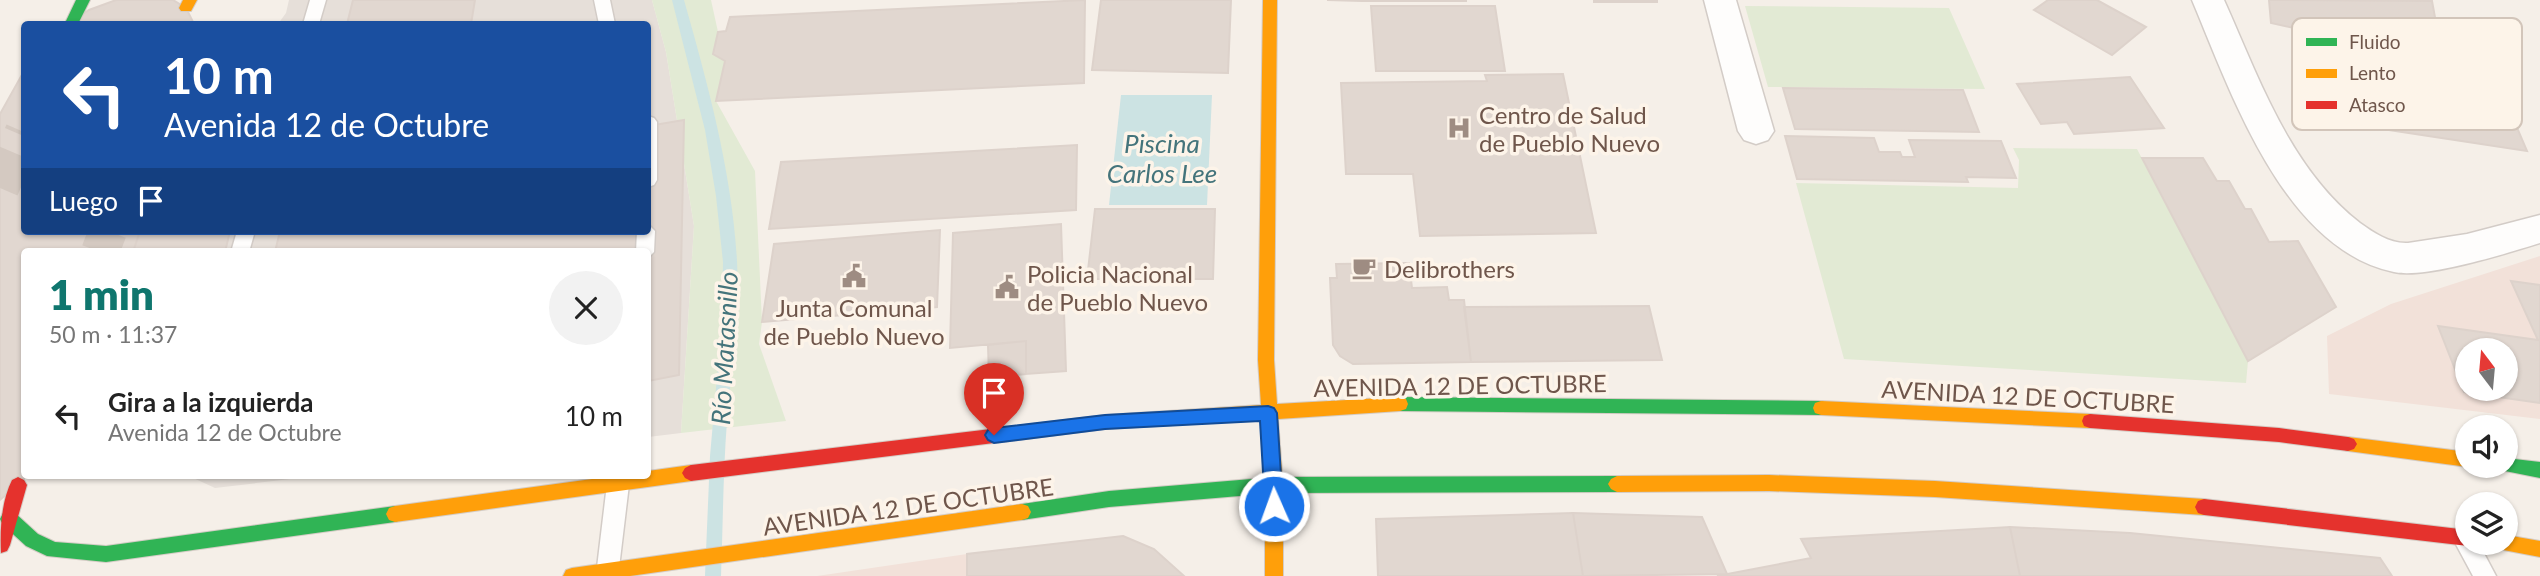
<!DOCTYPE html>
<html lang="es">
<meta charset="utf-8">
<style>
body{margin:0;font-family:Lato,sans-serif;background:#f2f2f2;color:#222;height:100vh;display:flex;flex-direction:column;font-size:26px;white-space:nowrap}
*{box-sizing:border-box;margin:0}
p{font-size:23px;color:#767676}
.icon{flex:none;width:38px;height:38px;fill:none;stroke:currentColor;stroke-width:2;stroke-linecap:round;stroke-linejoin:round}
.map{position:relative;flex:1;overflow:hidden}
.drawer{position:absolute;left:21px;top:248px;width:630px;height:231px;display:flex;flex-direction:column;background:#fff;border-radius:7px;box-shadow:0 2px 5px #0004}
.drawer>*{flex:none}
.banner{position:absolute;left:21px;top:21px;width:630px;height:214px;border-radius:7px;box-shadow:0 2px 5px #0004;background:#1a4fa0;color:#fff;overflow:hidden}
.needle{width:46px;rotate:344deg}
.buttons{position:absolute;left:2455px;top:338px;display:grid;gap:14px}
.buttons a{display:grid;place-items:center;width:63px;height:63px;border-radius:50%;background:#fff;box-shadow:0 2px 5px #0004;font-size:35px}
.pin{position:absolute;display:grid;place-items:center;width:60px;height:60px;color:#fff;margin:-72px -30px;border-radius:50% 50% 50% 0;rotate:-45deg;box-shadow:0 0 7px #0007}
.pin .icon{rotate:45deg}
.me{position:absolute;width:77px;margin:-38px;rotate:358deg;stroke-linejoin:round;filter:drop-shadow(0 0 5px #0008)}
.turn{display:flex;align-items:center;gap:24px;height:147px;padding:0 28px;font-size:32px}
.turn .icon{width:91px;height:91px;stroke-width:2.5}
.turn b{display:block;font-size:49px;line-height:60px}
.then{display:flex;align-items:center;height:66px;padding:0 28px;background:#0003;gap:14px;font-size:26px}
.round{display:grid;place-items:center;flex:none;width:74px;height:74px;border-radius:37px;background:#f2f2f2}
.overview{display:flex;align-items:center;justify-content:space-between;height:119px;padding:0 28px}
h1{font-size:42px;font-weight:800;line-height:52px;color:#0f766e}
ul{padding:0;list-style:none}
li{display:flex;align-items:center;gap:21px;height:98px;padding:0 28px}
li div{flex:1}
li b{display:block;font-size:26px}
li em{font-style:normal}
.map>svg:first-child{display:block}
.commercial{fill:#f2e1d9;fill-rule:evenodd}
.industrial{fill:#e6dfd9}
.green{fill:#e2ead4}
.water{fill:#cce3e3}
.lines{fill:none;stroke-linecap:round;stroke-linejoin:round}
.stream{fill:#cce3e3;fill-rule:evenodd}
.building{fill:#e1d7d0;stroke:#ddd2cb;stroke-width:2;fill-rule:evenodd}
.primary-tunnel{stroke:#d4c9c1;stroke-width:38;stroke-dasharray:38 19;stroke-linecap:butt}
.lane-casing{stroke:#d3ccc7;stroke-width:3}
.street-casing{stroke:#d3ccc7;stroke-width:3}
.fast-casing{stroke:#d4ccc5;stroke-width:2}
.slow-casing{stroke:#d4ccc5;stroke-width:2}
.jam-casing{stroke:#d4ccc5;stroke-width:2}
.lane{fill:#fefdfc;fill-rule:evenodd}
.street{fill:#fefdfc;fill-rule:evenodd}
.fast{fill:#30b455;fill-rule:evenodd}
.slow{fill:#ff9f0a;fill-rule:evenodd}
.jam{fill:#e5322d;fill-rule:evenodd}
.route{fill:#1a73e8;stroke:#114b97;stroke-width:2}
.labels{text-anchor:middle;dominant-baseline:central;stroke-width:7;stroke-linejoin:round;paint-order:stroke}
.poi-label{font-size:24px;fill:#6f564b;stroke:#fdf4e9;text-anchor:start}
.street-label{font-size:24px;fill:#6f564b;stroke:#fdf4e9}
.water-label{font-size:26px;font-style:italic;fill:#44747b;stroke:#fdf4e9}
.key{fill:#fdf4e9;stroke:#d2c5ba;stroke-width:2}
.key-label{font-size:19px;fill:#6f564b}
</style>
<div class="map">
<svg width="2540" height="576" viewBox="0 0 2540 576">
<rect width="100%" height="100%" fill="#f5efe8"/>
<path class="commercial" d="M 2540,256 L 2540,419 L 2329,394 L 2327,336 L 2391,304 ZM 2468,350 L 2506,350 L 2506,388 L 2468,388 Z
M 1123,536 L 1154,549 L 1184,576 L 817,576 L 967,554 Z"/>
<path class="industrial" d="M 289,0 L 652,0 L 666,52 L 694,226 L 681,433 L 648,437 L 648,252 L 225,252 L 230,231 L 648,231 L 648,24 L 278,24 L 286,13 Z
M 189,476 L 316,476 L 215,488 Z"/>
<path class="green" d="M 652,0 L 711,0 L 718,32 L 713,54 L 725,61 L 716,101 L 755,171 L 762,322 L 759,344 L 786,421 L 681,433 L 694,226 L 666,52 Z
M 1745,6 L 1949,8 L 1985,89 L 1768,87 Z
M 2013,148 L 2137,149 L 2248,361 L 2246,383 L 1844,359 L 1796,183 L 2018,188 L 2019,160 Z"/>
<path class="water" d="M 1121,95 L 1212,95 L 1207,205 L 1109,205 Z"/>
<g class="lines">
<path class="stream" d="M 672,0 L 684,0 C 708,85 732,172 737,261 C 740,315 731,368 727,421 C 723,473 723,524 721,576 L 705,576 L 710,456 L 722,320 L 723,262 L 716,196 L 705,130 Z"/>
</g>
<path class="building" d="M 116,0 L 173,0 L 186,8 L 194,24 L 68,24 L 89,10 Z
M 353,0 L 475,0 L 471,24 L 347,24 Z
M 1085,0 L 1084,83 L 716,101 L 725,61 L 713,54 L 718,32 L 726,31 L 730,17 Z
M 1101,0 L 1231,0 L 1228,73 L 1092,70 Z
M 1327,0 L 1466,0 L 1466,1 L 1362,1 Z
M 1594,0 L 1657,0 L 1657,2 L 1594,2 Z
M 2048,0 L 2097,0 L 2146,27 L 2112,55 L 2034,10 Z
M 2269,0 L 2432,1 L 2443,61 L 2271,23 Z
M 1371,6 L 1495,6 L 1505,71 L 1376,71 Z
M 2295,46 L 2494,74 L 2527,151 L 2317,119 Z
M 24,71 L 24,231 L 140,231 L 133,252 L 24,252 L 27,476 L 0,500 L 0,114 Z
M 1563,74 L 1596,233 L 1420,236 L 1413,174 L 1346,174 L 1341,83 L 1487,81 L 1485,75 Z
M 2130,77 L 2164,128 L 2074,134 L 2067,122 L 2041,124 L 2017,84 Z
M 1783,88 L 1963,90 L 1979,132 L 1795,129 Z
M 684,120 L 679,375 L 648,381 L 648,252 L 275,252 L 280,231 L 648,231 L 648,126 Z
M 1785,136 L 1874,138 L 1879,152 L 1900,152 L 1902,157 L 1915,157 L 1909,140 L 2001,141 L 2016,178 L 1966,177 L 1968,182 L 1797,179 Z
M 1077,145 L 1076,210 L 769,229 L 781,162 Z
M 2142,158 L 2203,158 L 2217,181 L 2229,181 L 2245,209 L 2251,209 L 2269,242 L 2298,241 L 2336,307 L 2248,361 Z
M 1095,209 L 1215,209 L 1213,279 L 1087,279 Z
M 1061,224 L 1066,371 L 1026,374 L 1026,341 L 950,348 L 953,233 Z
M 940,230 L 937,307 L 762,322 L 774,244 Z
M 140,231 L 230,231 L 225,252 L 133,252 Z
M 1409,263 L 1412,288 L 1447,287 L 1449,300 L 1464,300 L 1471,362 L 1353,364 L 1340,356 L 1333,345 L 1330,278 L 1337,278 L 1336,264 Z
M 2511,281 L 2540,285 L 2540,403 L 2464,392 L 2438,326 L 2538,340 ZM 2468,350 L 2506,350 L 2506,388 L 2468,388 Z
M 1649,306 L 1662,360 L 1471,362 L 1464,307 Z
M 1026,341 L 1026,374 L 989,378 L 988,345 Z
M 1573,513 L 1583,576 L 1378,576 L 1376,519 Z
M 1573,513 L 1702,517 L 1727,574 L 1583,576 Z
M 2010,527 L 2020,576 L 1717,576 L 1811,558 L 1801,539 Z
M 2010,527 L 2130,533 L 2380,558 L 2392,576 L 2020,576 Z
M 1123,536 L 1154,549 L 1184,576 L 967,576 L 967,554 Z"/>
<g class="lines">
<path class="primary-tunnel" d="M 0,188 L 24,132
M 100,252 L 108,231"/>
<g class="lane-casing">
<path id="lane" d="M 310,0 L 326,0 L 319,24 L 303,24 Z
M 594,0 L 610,0 L 615,24 L 599,24 Z
M 648,116 L 654,118 L 657,122 L 657,180 L 654,185 L 648,187 Z
M 648,224 L 655,231 L 654,252 L 648,258 L 648,252 L 636,252 L 637,231 L 648,231 Z
M 237,231 L 255,231 L 249,252 L 231,252 Z
M 608,476 L 630,476 L 618,576 L 596,576 Z
M 2463,527 L 2468,529 L 2468,542 L 2478,542 L 2496,576 L 2473,576 L 2452,537 L 2455,530 Z"/>
</g>
<g class="street-casing">
<path id="street" d="M 1704,0 L 1736,0 L 1774,131 L 1768,140 L 1756,144 L 1744,140 L 1738,131 Z
M 2192,0 L 2224,0 C 2259,78 2290,169 2360,223 C 2374,233 2390,244 2408,243 L 2467,234 L 2540,215 L 2540,243 C 2508,253 2425,279 2394,272 C 2283,249 2231,92 2192,0 Z"/>
</g>
<g class="fast-casing">
<path id="fast" d="M 76,0 L 90,0 L 78,24 L 68,24 L 66,21 Z
M 1400,397 L 1821,401 L 1827,403 L 1829,408 L 1827,413 L 1821,415 L 1400,411 L 1394,409 L 1392,404 L 1394,399 Z
M 2506,458 L 2540,462 L 2540,478 L 2500,470 L 2498,466 L 2506,466 Z
M 1617,476 L 1623,479 L 1626,484 L 1623,489 L 1617,492 L 1274,493 L 1109,507 L 1022,520 L 1016,518 L 1013,512 L 1016,506 L 1022,504 L 1109,491 L 1274,477 Z
M 395,506 L 401,508 L 404,514 L 401,520 L 395,522 L 106,562 L 47,556 L 26,546 L 3,525 L 0,519 L 3,513 L 9,511 L 15,513 L 38,534 L 55,542 L 106,546 Z"/>
</g>
<g class="slow-casing">
<path id="slow" d="M 183,0 L 197,0 L 191,11 L 181,11 L 179,8 Z
M 1263,0 L 1277,0 L 1274,360 L 1277,404 L 1400,397 L 1406,399 L 1408,404 L 1406,409 L 1400,411 L 1278,419 L 1283,485 L 1283,576 L 1265,576 L 1265,485 L 1261,420 L 1105,429 L 1057,435 L 1051,433 L 1049,428 L 1051,423 L 1057,421 L 1105,415 L 1261,405 L 1258,360 Z
M 1821,401 L 2090,414 L 2096,416 L 2098,421 L 2096,426 L 2090,428 L 1821,415 L 1815,413 L 1813,408 L 1815,403 Z
M 2348,437 L 2468,452 L 2468,466 L 2473,466 L 2468,467 L 2348,451 L 2342,449 L 2339,444 L 2342,439 Z
M 691,465 L 697,468 L 700,473 L 697,478 L 691,481 L 395,522 L 389,520 L 386,514 L 389,508 L 395,506 L 614,476 L 648,476 L 648,471 Z
M 1769,475 L 1935,481 L 2204,499 L 2210,501 L 2213,507 L 2210,513 L 2204,515 L 1935,497 L 1769,491 L 1617,492 L 1611,489 L 1608,484 L 1611,479 L 1617,476 Z
M 1022,504 L 1028,506 L 1031,512 L 1028,518 L 1022,520 L 630,576 L 563,576 L 566,570 L 572,568 Z
M 2506,535 L 2540,541 L 2540,557 L 2493,548 L 2490,542 L 2506,542 Z"/>
</g>
<g class="jam-casing">
<path id="jam" d="M 2090,414 L 2279,428 L 2348,437 L 2354,439 L 2357,444 L 2354,449 L 2348,451 L 2279,442 L 2090,428 L 2084,426 L 2082,421 L 2084,416 Z
M 1057,421 L 1063,423 L 1065,428 L 1063,433 L 1057,435 L 691,481 L 685,478 L 682,473 L 685,468 L 691,465 Z
M 18,477 L 24,480 L 27,485 L 10,545 L 7,551 L 1,553 C 0,530 1,502 12,480 Z
M 2204,499 L 2468,530 L 2468,542 L 2475,542 L 2468,546 L 2204,515 L 2198,513 L 2195,507 L 2198,501 Z"/>
</g>
<use href="#lane" class="lane"/>
<use href="#street" class="street"/>
<use href="#fast" class="fast"/>
<use href="#slow" class="slow"/>
<use href="#jam" class="jam"/>
</g>
<path class="route" d="M 1268,406 L 1274,408 L 1277,413 L 1283,506 L 1281,511 L 1274,513 L 1268,511 L 1265,506 L 1260,421 L 1105,429 L 994,443 L 988,440 L 985,435 L 988,430 L 994,428 L 1105,415 Z"/>
<defs>
<g id="hospital-bare" transform="scale(1.89)"><path d="M-5-5h3v3.5h4V-5h3V5h-3V1.5h-4V5h-3Z" fill="#9e8c82" stroke="#fdf4e9" stroke-width="2.5" paint-order="stroke"/></g>
<g id="cafe-bare" transform="scale(1.89)"><path d="M-5.5-4.5H6V0H3Q3 3.5 0 3.5H-2.5Q-5.5 3.5-5.5 0ZM3-3.2v2h1.7v-2ZM-6 4.5H4V6H-6Z" fill="#9e8c82" stroke="#fdf4e9" stroke-width="2.5" paint-order="stroke"/></g>
<g id="civic-bare" transform="scale(1.89)"><path d="M-.6-6.5H3V-4.5H.6V-3L4-1V1h2V6H-6V1h2V-1L-.6-3ZM-1.2 2.5V6h2.4V2.5Z" fill="#9e8c82" stroke="#fdf4e9" stroke-width="2.5" paint-order="stroke"/></g>
</defs>
<g fill-rule="evenodd">
<use href="#hospital-bare" x="1459" y="128"/>
<use href="#cafe-bare" x="1364" y="268"/>
<use href="#civic-bare" x="854" y="276"/>
<use href="#civic-bare" x="1007" y="287"/>
</g>
<g class="labels">
<g class="poi-label">
<text x="1479" y="114">Centro de Salud<tspan x="1479" dy="28">de Pueblo Nuevo</tspan></text>
<text x="1384" y="268">Delibrothers</text>
<text x="1027" y="273">Policia Nacional<tspan x="1027" dy="28">de Pueblo Nuevo</tspan></text>
<text x="854" y="307" text-anchor="middle">Junta Comunal<tspan x="854" dy="28">de Pueblo Nuevo</tspan></text>
</g>
<g class="street-label">
<text transform="translate(1460 385) rotate(-1)">AVENIDA 12 DE OCTUBRE</text>
<text transform="translate(2028 396) rotate(3)">AVENIDA 12 DE OCTUBRE</text>
<text transform="translate(908 506) rotate(-8)">AVENIDA 12 DE OCTUBRE</text>
</g>
<g class="water-label">
<text x="1162" y="143">Piscina<tspan x="1162" dy="30">Carlos Lee</tspan></text>
<text transform="translate(724 348) rotate(-87)">Río Matasnillo</text>
</g>
</g>
<rect x="2292" y="18" width="230" height="112" rx="10" class="key"/>
<rect x="2306" y="38" width="31" height="8" fill="#30b455"/>
<rect x="2306" y="69" width="31" height="9" fill="#ff9f0a"/>
<rect x="2306" y="101" width="31" height="8" fill="#e5322d"/>
<g class="key-label">
<text x="2349" y="49">Fluido</text>
<text x="2349" y="80">Lento</text>
<text x="2349" y="112">Atasco</text>
</g>
</svg>
<div class="buttons">
<a><svg class="needle" viewBox="-14 -14 28 28"><path d="M0-13l5 13h-10z" fill="#e53935"/><path d="M0 13l5-13h-10z" fill="#767676"/></svg></a>
<a><svg class="icon" aria-label="sound" viewBox="0 0 24 24"><path d="M4 9h4l5-4v14l-5-4H4zM17 9q2 3 0 6"/></svg></a>
<a><svg class="icon" aria-label="layers" viewBox="0 0 24 24"><path d="M12 4l9 5-9 5-9-5zM3 14l9 5 9-5"/></svg></a>
</div>
<div class="pin" style="left:994px;top:435px;background:#d93025"><svg class="icon" aria-label="arrive" viewBox="0 0 24 24"><path d="M6 21V4h12l-3 4 3 4H6"/></svg></div>
<svg class="me" style="left:1274px;top:506px" viewBox="-20 -20 40 40"><circle r="17" fill="#1a73e8" stroke="#fff" stroke-width="3"/><path d="M0-11L8 9 0 5-8 9z" fill="#fff"/></svg>
<div class="banner">
<div class="turn"><svg class="icon" aria-label="left" viewBox="0 0 24 24"><path d="M17 20v-9H6M10 6l-5 5 5 5"/></svg><div><b>10 m</b>Avenida 12 de Octubre</div></div>
<div class="then">Luego<svg class="icon" aria-label="arrive" viewBox="0 0 24 24"><path d="M6 21V4h12l-3 4 3 4H6"/></svg></div>
</div>
<section class="drawer">
<div class="overview"><div><h1>1 min</h1><p>50 m · 11:37</p></div><a class="round"><svg class="icon" aria-label="close" viewBox="0 0 24 24"><path d="M6 6l12 12M18 6L6 18"/></svg></a></div>
<ul>
<li><svg class="icon" aria-label="left" viewBox="0 0 24 24"><path d="M17 20v-9H6M10 6l-5 5 5 5"/></svg><div><b>Gira a la izquierda</b><p>Avenida 12 de Octubre</p></div><em>10 m</em></li>
</ul>
</section>
</div>
